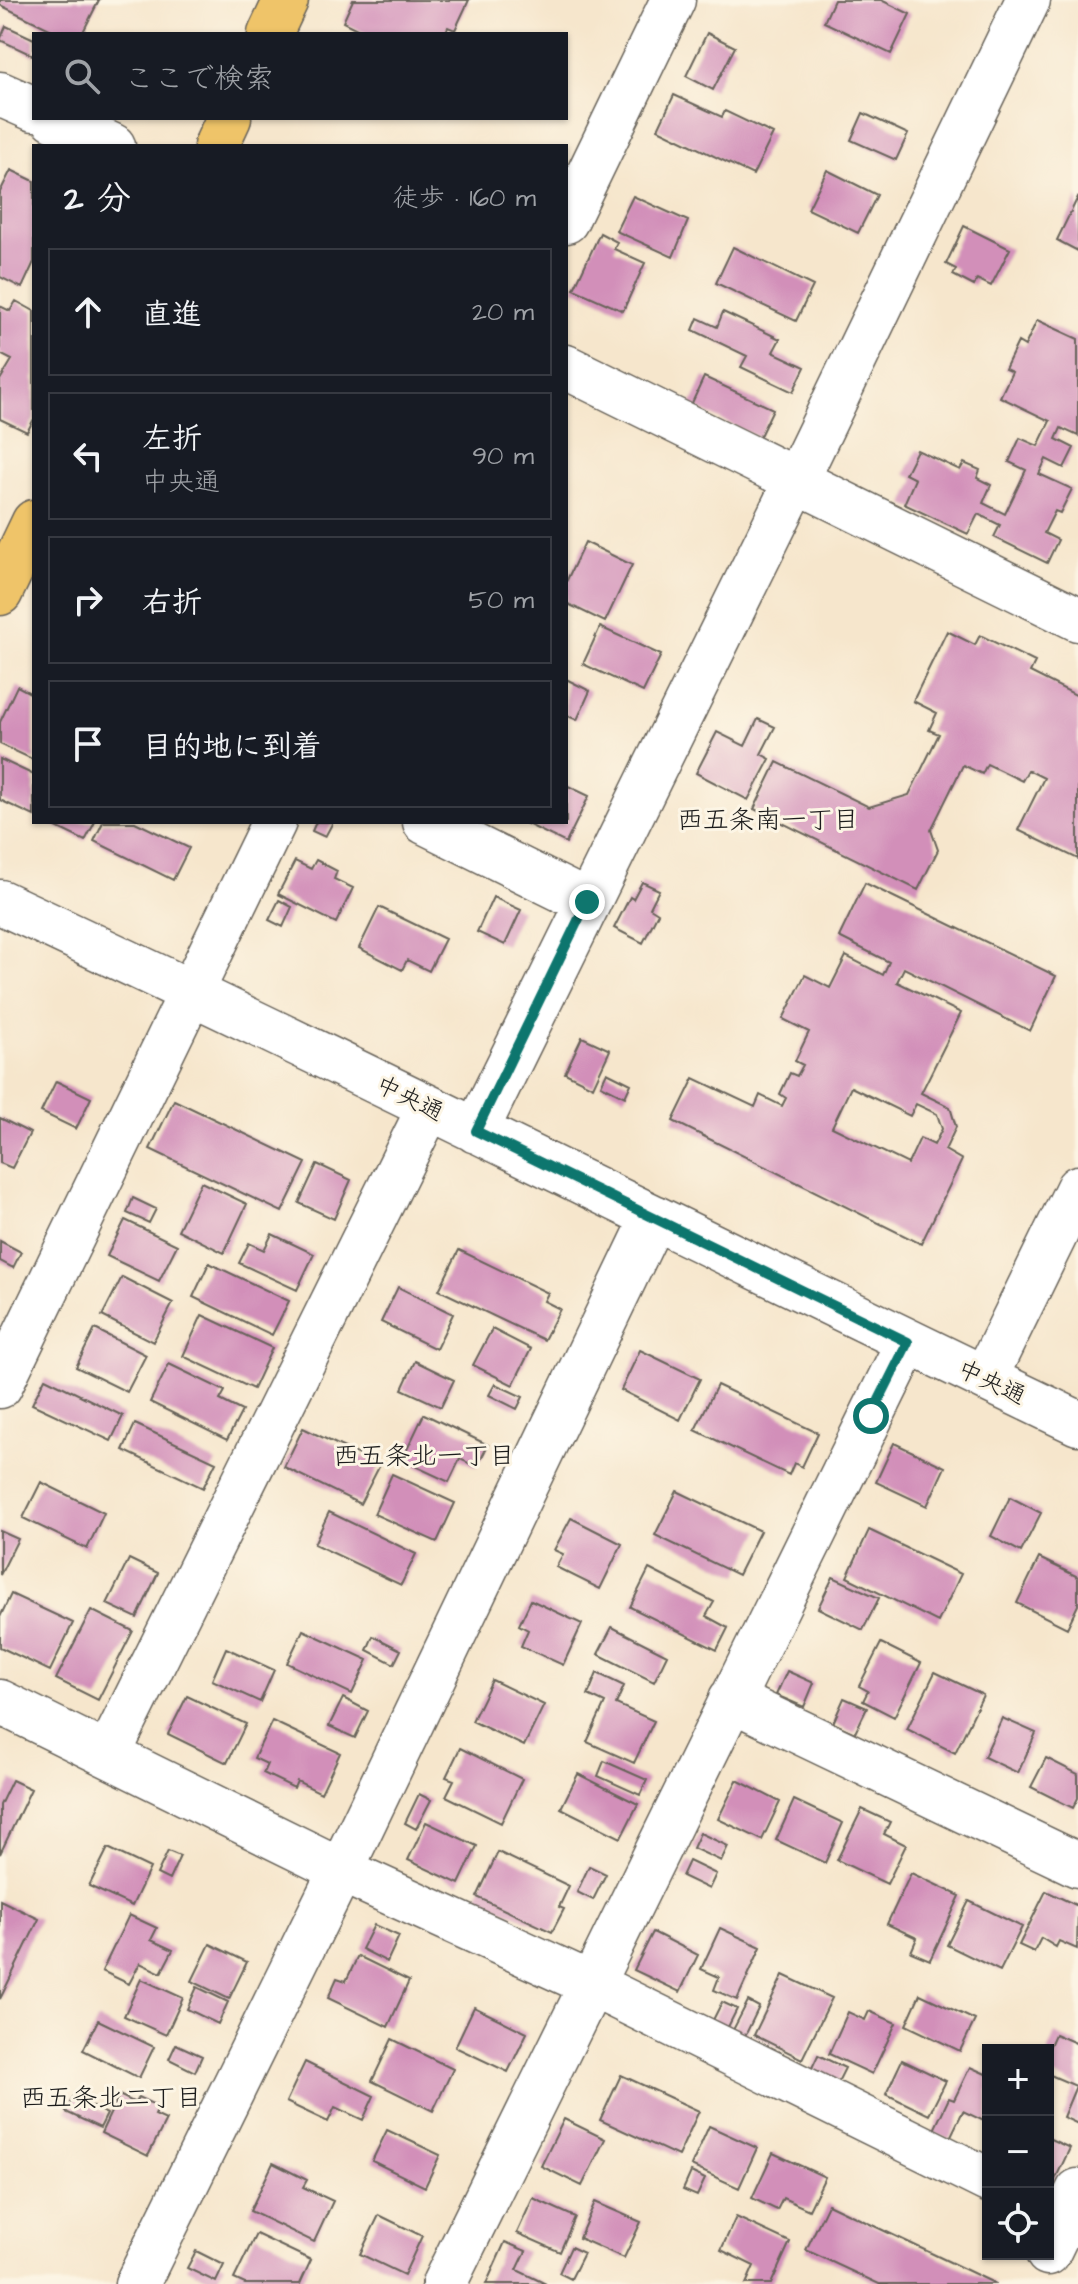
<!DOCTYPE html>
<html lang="ja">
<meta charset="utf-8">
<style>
body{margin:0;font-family:"Architects Daughter","Klee One",sans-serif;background:#20242c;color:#f1f3f6}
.controls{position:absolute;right:24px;bottom:24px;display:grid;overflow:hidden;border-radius:0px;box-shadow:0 2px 6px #0004}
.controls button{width:72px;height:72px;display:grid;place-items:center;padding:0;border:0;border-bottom:2px solid #363941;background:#171b24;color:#f1f3f6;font:40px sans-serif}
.stop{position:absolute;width:24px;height:24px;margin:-18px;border:6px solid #0f766e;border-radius:50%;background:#fff}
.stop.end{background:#0f766e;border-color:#fff;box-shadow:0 2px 8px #0008}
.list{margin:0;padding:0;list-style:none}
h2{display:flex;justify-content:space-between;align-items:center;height:104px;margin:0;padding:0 32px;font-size:34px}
h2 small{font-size:26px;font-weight:400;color:#9ea1a6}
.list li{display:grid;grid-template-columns:52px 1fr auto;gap:24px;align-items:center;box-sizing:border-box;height:128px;margin:0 16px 16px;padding:0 16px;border:2px solid #363941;border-radius:0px}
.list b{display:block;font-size:30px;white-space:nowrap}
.list p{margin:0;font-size:26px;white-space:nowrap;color:#9ea1a6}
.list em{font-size:26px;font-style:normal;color:#9ea1a6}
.icon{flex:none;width:44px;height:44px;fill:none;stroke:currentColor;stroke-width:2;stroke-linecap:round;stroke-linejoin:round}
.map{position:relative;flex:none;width:1078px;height:2284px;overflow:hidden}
.search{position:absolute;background:#171b24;box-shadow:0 2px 6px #0004;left:32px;top:32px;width:536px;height:88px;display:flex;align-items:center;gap:20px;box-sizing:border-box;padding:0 28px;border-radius:0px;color:#9ea1a6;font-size:30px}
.panel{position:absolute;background:#171b24;box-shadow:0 2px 6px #0004;left:32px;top:144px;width:536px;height:680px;border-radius:0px}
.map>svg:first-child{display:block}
.building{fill:#d28fb9;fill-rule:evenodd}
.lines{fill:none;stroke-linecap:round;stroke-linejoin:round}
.minor-casing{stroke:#68635a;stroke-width:47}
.highway-casing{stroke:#68635a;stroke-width:47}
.minor{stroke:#fff;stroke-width:44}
.highway{stroke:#efc469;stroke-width:44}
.route{stroke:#0f766e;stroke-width:10}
.labels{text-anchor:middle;stroke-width:6;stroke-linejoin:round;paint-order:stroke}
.street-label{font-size:24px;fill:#1c1c1c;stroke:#fcf5e5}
.neighbourhood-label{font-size:26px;fill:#1c1c1c;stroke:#fcf5e5}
</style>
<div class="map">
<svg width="1078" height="2284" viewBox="0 0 1078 2284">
<rect width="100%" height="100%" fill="#fcf5e5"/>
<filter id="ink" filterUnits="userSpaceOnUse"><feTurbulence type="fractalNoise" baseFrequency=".0125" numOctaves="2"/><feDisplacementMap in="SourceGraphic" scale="16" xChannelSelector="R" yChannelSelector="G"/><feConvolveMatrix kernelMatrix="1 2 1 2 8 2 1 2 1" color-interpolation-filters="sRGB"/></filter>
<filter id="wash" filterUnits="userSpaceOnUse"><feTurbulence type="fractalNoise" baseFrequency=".006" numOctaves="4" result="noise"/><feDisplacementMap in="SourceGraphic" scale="32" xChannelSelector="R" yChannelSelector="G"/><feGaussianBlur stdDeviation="1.8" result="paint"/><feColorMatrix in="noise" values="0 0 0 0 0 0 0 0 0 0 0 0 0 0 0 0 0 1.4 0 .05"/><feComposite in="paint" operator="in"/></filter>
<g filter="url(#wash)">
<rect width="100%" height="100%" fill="#f6e6cc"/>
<g id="blocks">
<path class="building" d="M0,0H99L82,34H60L0,5Z
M353,0H469L455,30L448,27L445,34H367L343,22Z
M834,0H881L910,14L891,54L824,22Z
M6,26L34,39V56L0,40Z
M707,33L735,47L713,90L686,76Z
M674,95L722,117L725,111L773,134L753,175L658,129Z
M863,113L908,134L896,160L851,140Z
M11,170L34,181V262L22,288L0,277V192Z
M827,170L877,195L858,233L808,209Z
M633,196L688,221L673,257L616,231Z
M1078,197V251L1057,240Z
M964,226L1010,249L991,286L977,279L974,286L953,275L956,269L946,264Z
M600,233L617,242L614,249L645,263L623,311L574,289Z
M733,247L813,286L796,321L716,283Z
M16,301L34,311V419L27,432L0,419V380L12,360L0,354V306L10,311Z
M723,312L780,339L773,352L805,367L793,392L741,367L747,356L693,330L698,318L717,327Z
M1037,320L1078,339V436L1061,428L1056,439L1074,448L1064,468L1046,459L1039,474L1072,489L1060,513L1055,511L1044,533L1058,540L1047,563L994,537L1000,525L978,514L968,534L904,504L915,479L905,474L917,450L960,470L964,463L980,470L977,478L991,485L983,503L1005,514L1026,470L1009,462L1020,438L1038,446L1050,421L1000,397L1012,372L1005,369L1018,342L1025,346Z
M704,377L773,409L759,438L691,405Z
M585,542L632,565L605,622L566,603V582Z
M600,627L661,655L643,692L583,664Z
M947,631L975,645L980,635L1035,662L1030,672L1078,696V859L1018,830L1044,778L1028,770L1022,781L987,764L982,774L963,765L931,830L938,850L918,890L754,809L777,762L869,807L909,795L939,734L929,730L937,713L913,701Z
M566,679L590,691L577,720L566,715Z
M17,686L34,695V760L0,744V722Z
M758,719L775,727L761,754L770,759L748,800L696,773L717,732L745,746Z
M0,759L34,775V816L0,800Z
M566,785L589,796L566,843L523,822H566Z
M46,822H95L85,841Z
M103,822H135L189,848L173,880L94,841Z
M316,822H333L325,837L312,831Z
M316,860L337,871L334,879L353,888L336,923L278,894L295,861L311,869Z
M642,882L659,890L650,908L658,913L643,943L614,928L630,897L633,899Z
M865,883L1056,976L1030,1031L904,968L897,982L961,1013L921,1093L950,1107L956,1127L945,1150L962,1160L921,1244L673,1121L694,1078L755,1107L760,1095L782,1106L786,1098L780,1094L790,1073L797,1076L803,1065L795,1061L809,1032L783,1019L805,975L830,988L846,956L883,975L889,962L839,937ZM851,1087L910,1116L916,1104L937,1114L942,1129L934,1145L920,1138L908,1164L832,1127Z
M493,897L521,910L505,945L477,932Z
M279,900L292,907L283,927L269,920Z
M379,907L445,939L429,971L407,960L402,970L359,948Z
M582,1037L610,1050L593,1087L565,1073Z
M607,1072L631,1084L625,1097L601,1085Z
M56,1081L91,1098L76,1129L41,1112Z
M174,1100L306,1163L282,1212L150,1149Z
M0,1118L30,1133L12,1168L0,1163Z
M317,1164L351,1180L334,1219L299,1203Z
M201,1182L247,1204L224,1253L178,1230Z
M133,1198L156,1209L149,1223L127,1213Z
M125,1220L177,1245L159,1281L107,1256Z
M272,1234L314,1254L297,1290L239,1263L249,1243L264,1250Z
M0,1241L21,1252L13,1268L0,1261Z
M459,1250L548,1293L544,1301L560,1309L544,1340L439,1290Z
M209,1263L289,1301L272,1335L193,1297Z
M122,1277L173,1303L153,1342L102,1316Z
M398,1287L453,1314L436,1349L381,1322Z
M202,1315L272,1348L253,1389L183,1356Z
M95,1329L146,1355L127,1392L76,1367Z
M492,1329L531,1349L513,1385L473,1365Z
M640,1350L700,1379L680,1420L621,1390Z
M415,1361L454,1380L441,1407L402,1389Z
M169,1364L225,1391L220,1400L242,1411L227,1440L150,1402Z
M45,1378L123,1416L111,1441L32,1404Z
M495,1384L523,1397L517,1409L489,1395Z
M717,1385L818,1433L802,1467L794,1463L789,1475L695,1430Z
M424,1414L488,1445L477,1467L460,1459L449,1482L402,1460Z
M135,1424L216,1462L203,1488L123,1450Z
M303,1428L380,1465L360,1504L284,1467Z
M894,1443L945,1467L927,1506L876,1482Z
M392,1474L455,1503L437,1542L374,1514Z
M41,1482L104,1513L87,1549L23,1518Z
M677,1491L760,1531L738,1575L655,1535Z
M1010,1497L1041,1513L1021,1552L991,1536Z
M329,1512L416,1554L401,1585L314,1544Z
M571,1518L622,1544L600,1589L556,1567L563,1554L554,1550Z
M869,1530L961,1574L938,1622L847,1577Z
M0,1531L18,1539L0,1575Z
M1039,1558L1078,1577V1605L1067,1628L1017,1603Z
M129,1559L158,1573L137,1618L107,1604Z
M649,1569L714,1602L706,1616L728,1628L717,1650L630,1607Z
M833,1577L879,1598L863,1630L818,1608Z
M11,1594L73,1623L50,1671L0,1647V1617Z
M531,1600L582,1624L563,1665L521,1646L528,1630L519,1625Z
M91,1610L133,1631L98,1700L56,1679Z
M612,1627L667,1655L654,1682L598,1654Z
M303,1630L368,1660L352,1694L287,1663Z
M373,1636L401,1650L394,1664L367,1650Z
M881,1643L921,1663L894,1717L863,1701L868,1691L859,1686Z
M226,1648L274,1670L260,1702L212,1680Z
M787,1671L814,1683L804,1707L776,1695Z
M935,1672L983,1695L955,1753L907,1729Z
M597,1673L624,1686L616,1704L654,1721L634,1763L587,1742L605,1703L588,1695Z
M492,1680L544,1705L524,1746L472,1721Z
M187,1696L246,1724L227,1763L168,1734Z
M343,1698L368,1711L355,1738L329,1726Z
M844,1698L867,1708L855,1733L833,1723Z
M1002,1718L1036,1733L1018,1773L984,1757Z
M272,1721L340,1753L321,1793L297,1781L294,1788L263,1773L267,1764L254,1758Z
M460,1748L522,1779L501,1823L446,1796L454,1780L446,1777Z
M1046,1758L1078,1774V1798L1073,1808L1031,1787Z
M604,1761L647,1780L640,1795L598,1776Z
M578,1774L638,1804L621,1838L561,1808Z
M12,1780L31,1789L0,1854V1805Z
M737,1780L780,1802L762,1840L718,1819Z
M419,1794L431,1800L416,1829L405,1823Z
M794,1800L843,1823L825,1863L776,1840Z
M862,1809L890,1822L884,1834L906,1845L887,1884L837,1860Z
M426,1822L477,1846L459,1884L408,1860Z
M700,1833L728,1846L721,1861L693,1848Z
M108,1848L150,1868L132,1906L89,1886Z
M168,1851L180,1856L169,1880L157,1874Z
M498,1852L569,1886L559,1907L564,1909L552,1932L477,1897Z
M689,1861L716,1874L709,1889L682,1876Z
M589,1866L606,1874L593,1900L577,1892Z
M911,1873L960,1896L930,1960L911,1952L917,1938L887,1924Z
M1046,1891L1078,1906L1077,1949L1059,1941L1056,1947L1041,1938L1034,1952L1019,1945Z
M0,1900L39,1919L0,1999Z
M969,1901L1022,1927L1000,1971L947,1945Z
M129,1915L157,1928L151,1940L173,1950L161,1973L140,1963L129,1984L102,1971Z
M374,1925L399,1936L387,1962L362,1949Z
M720,1928L761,1947L737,2000L714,1990L719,1977L701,1969Z
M653,1932L698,1955L680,1992L634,1970Z
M210,1944L247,1962L229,1999L192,1981Z
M358,1956L409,1981L388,2027L328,1998L337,1978L346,1981Z
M783,1975L832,1998L802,2059L754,2035Z
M141,1979L183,1998L166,2035L124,2016Z
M197,1987L228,2002L218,2024L187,2009Z
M920,1994L975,2020L960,2051L906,2025Z
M748,2001L759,2007L745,2036L733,2030Z
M722,2002L737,2009L726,2031L711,2024Z
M474,2007L527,2033L508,2072L455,2047Z
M869,2011L896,2023L872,2074L829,2054L848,2012L865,2020Z
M98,2020L154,2047L139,2078L83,2050Z
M1055,2034L1078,2044V2124L1063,2117L1076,2086L1048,2074V2050Z
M392,2039L453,2069L433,2111L372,2081Z
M176,2044L202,2056L195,2072L169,2059Z
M818,2055L845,2068L838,2082L811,2070Z
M902,2060L946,2081L929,2115L886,2094Z
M305,2062L374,2096L363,2120L335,2107L328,2122L286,2102Z
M970,2067L988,2075V2123L963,2111L949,2140L933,2132L949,2098L954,2100Z
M621,2075L699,2111L678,2156L600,2120Z
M119,2095L135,2103L138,2097L159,2107L155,2115L166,2120L148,2156L101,2133Z
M73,2097L107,2114L100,2128L66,2112Z
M564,2119L605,2139L582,2186L541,2166Z
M709,2126L757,2148L739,2188L691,2166Z
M387,2130L440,2155L425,2187L372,2161Z
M1048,2138L1070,2148L1053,2184L1048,2182Z
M773,2153L825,2177L809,2210L783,2198L777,2210L752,2198Z
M273,2163L307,2180L303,2187L333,2201L314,2242L250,2211Z
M691,2172L705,2179L697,2196L683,2190Z
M533,2198L575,2217L560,2252L517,2233Z
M595,2202L641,2222L624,2258L579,2238Z
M828,2204L996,2284H879L806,2250Z
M379,2215L422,2236L404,2275L360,2254Z
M736,2217L790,2242L771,2284H746L754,2266L721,2250Z
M256,2234L311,2260L300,2284H245L234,2279Z
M505,2242L526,2251L517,2270L546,2284H486Z
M571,2247L584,2253L571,2279L559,2273Z
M196,2251L224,2265L216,2282L187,2268Z"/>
</g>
</g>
<g filter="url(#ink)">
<use href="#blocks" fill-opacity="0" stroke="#68635a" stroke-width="2"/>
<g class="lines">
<g class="minor-casing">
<path id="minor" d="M0,94L34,109
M53,118L113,146
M566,221L673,0
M566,367L1078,619
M425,822L587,902
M0,902C362,1071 718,1251 1078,1423
M476,1131L796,481L1028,0
M985,1378L1078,1188
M0,1386L274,822
M731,1699L1078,1865
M0,1702L341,1870L591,1984L988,2180
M108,1755L429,1108
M1048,2253L1078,2191
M137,2284L341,1870L654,1217
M444,2284L908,1342"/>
</g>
<g class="highway-casing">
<path id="highway" d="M270,34L286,0
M216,146L229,118
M0,593L34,522"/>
</g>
<use href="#minor" class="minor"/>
<use href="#highway" class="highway"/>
</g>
</g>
<g class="lines" filter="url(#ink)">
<path class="route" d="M587,902L476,1131L908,1342L871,1416"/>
</g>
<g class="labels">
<g class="street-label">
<text transform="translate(410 1098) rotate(26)" y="8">中央通</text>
<text transform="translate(992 1382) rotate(25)" y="8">中央通</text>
</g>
<g class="neighbourhood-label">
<text x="768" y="828">西五条南一丁目</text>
<text x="424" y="1464">西五条北一丁目</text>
<text x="111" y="2106">西五条北二丁目</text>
</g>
</g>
</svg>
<div class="controls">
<button>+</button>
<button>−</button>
<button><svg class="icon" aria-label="locate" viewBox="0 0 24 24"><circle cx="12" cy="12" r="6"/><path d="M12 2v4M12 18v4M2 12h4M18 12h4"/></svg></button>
</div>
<div class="stop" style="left:871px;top:1416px"></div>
<div class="stop end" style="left:587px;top:902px"></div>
<div class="search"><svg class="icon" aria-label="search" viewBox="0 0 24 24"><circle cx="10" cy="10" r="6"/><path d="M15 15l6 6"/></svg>ここで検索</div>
<section class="panel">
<h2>2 分<small>徒歩 · 160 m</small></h2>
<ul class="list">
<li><svg class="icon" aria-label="ahead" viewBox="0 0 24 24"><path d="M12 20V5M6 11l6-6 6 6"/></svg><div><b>直進</b></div><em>20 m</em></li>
<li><svg class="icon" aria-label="left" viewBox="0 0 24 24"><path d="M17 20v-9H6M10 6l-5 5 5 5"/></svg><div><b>左折</b><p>中央通</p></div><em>90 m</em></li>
<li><svg class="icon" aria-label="right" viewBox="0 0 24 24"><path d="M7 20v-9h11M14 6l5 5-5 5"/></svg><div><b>右折</b></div><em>50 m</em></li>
<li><svg class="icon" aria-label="arrive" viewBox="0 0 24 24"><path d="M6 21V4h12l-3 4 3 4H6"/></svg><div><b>目的地に到着</b></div></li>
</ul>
</section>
</div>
